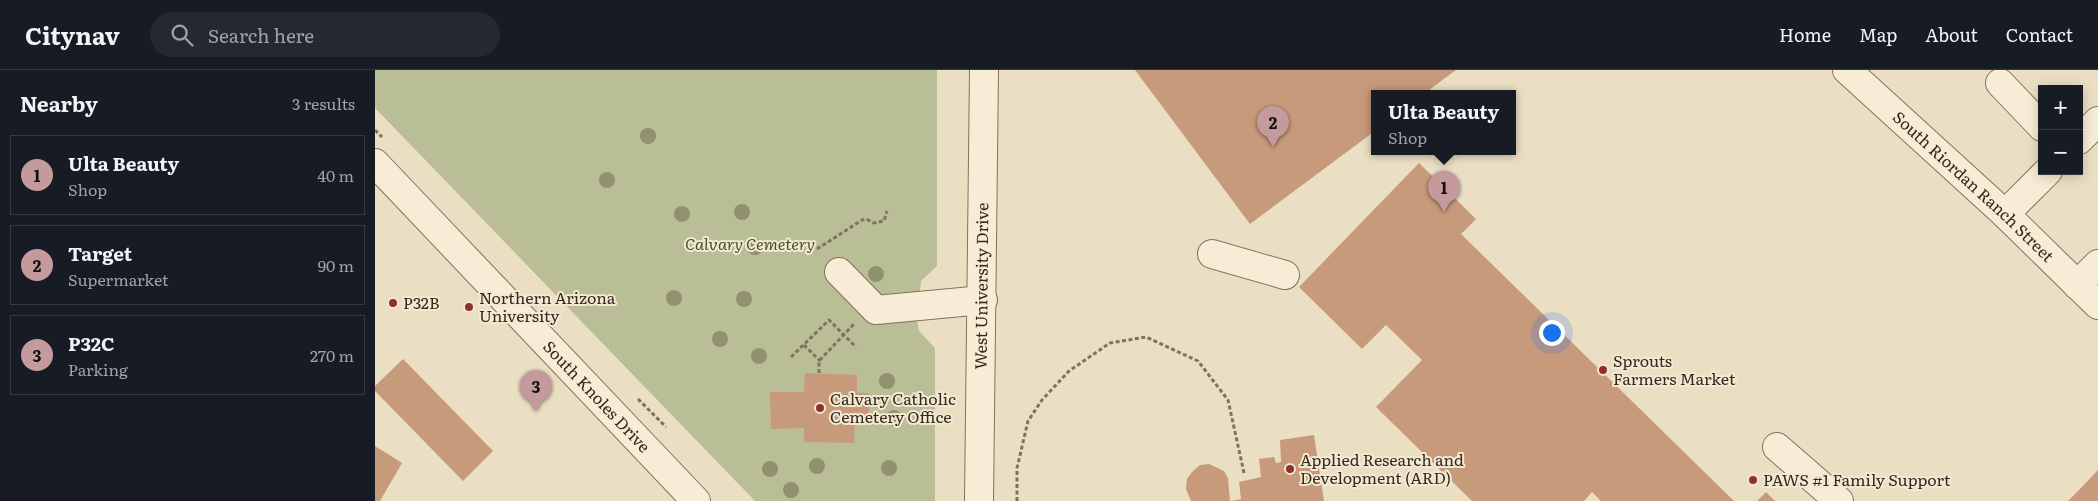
<!DOCTYPE html>
<meta charset="utf-8">
<style>
body{margin:0;font-family:Literata,serif;background:#242831;color:#f1f3f6}
.controls{position:absolute;right:15px;top:15px;display:grid;overflow:hidden;border-radius:0px;box-shadow:0 2px 12px #0003}
.controls button{width:45px;height:45px;display:grid;place-items:center;padding:0;border:0;border-bottom:1px solid #363941;background:#171b24;color:#f1f3f6;font:25px sans-serif}
.you{position:absolute;left:1176px;top:262px;width:18px;height:18px;margin:-12px;border:4px solid #fff;border-radius:50%;background:#1a73e8;box-shadow:0 0 0 8px #1a73e833}
.badge{display:grid;place-items:center;width:32px;height:32px;border-radius:50%;background:#c59a9d;color:#111;font-size:16px;font-weight:700}
.pin{position:absolute;translate:-50% -41px;filter:drop-shadow(0 1px 2px #0008)}
.pin::after{content:'';position:absolute;top:26px;width:18px;height:15px;background:inherit;clip-path:polygon(0 0,100% 0,50% 100%)}
.popup{position:absolute;left:996px;top:20px;width:145px;height:65px;box-sizing:border-box;display:grid;place-content:center;border-radius:0px;background:#171b24;filter:drop-shadow(0 1px 4px #0005);font-size:16px;white-space:nowrap;color:#9ea1a6}
.popup b{font-size:19px;color:#f1f3f6}
.popup::after{content:'';position:absolute;left:50%;top:100%;margin-left:-10px;border:10px solid transparent;border-top-color:#171b24}
.list{margin:0;padding:0;list-style:none}
h2{display:flex;justify-content:space-between;align-items:center;height:65px;margin:0;padding:0 20px;font-size:21px}
h2 small{font-size:16px;font-weight:400;color:#9ea1a6}
.list li{display:grid;grid-template-columns:32px 1fr auto;gap:15px;align-items:center;box-sizing:border-box;height:80px;margin:0 10px 10px;padding:0 10px;border:1px solid #363941;border-radius:0px}
.list b{display:block;font-size:19px;white-space:nowrap}
.list p{margin:0;font-size:16px;white-space:nowrap;color:#9ea1a6}
.list em{font-size:16px;font-style:normal;color:#9ea1a6}
.icon{flex:none;width:28px;height:28px;fill:none;stroke:currentColor;stroke-width:2;stroke-linecap:round;stroke-linejoin:round}
.map{position:relative;flex:none;width:1723px;height:431px;overflow:hidden}
header{display:flex;align-items:center;gap:30px;box-sizing:border-box;height:70px;padding:0 25px;background:#171b24;border-bottom:1px solid #363941}
header strong{font-size:24px}
nav{display:flex;gap:28px;margin-inline-start:auto;font-size:18px}
.search{width:350px;height:45px;background:#242831;display:flex;align-items:center;gap:12px;box-sizing:border-box;padding:0 18px;border-radius:28px;color:#9ea1a6;font-size:19px}
main{display:flex}
aside{flex:1;background:#171b24}
.map>svg:first-child{display:block}
.cemetery{fill:#b9be97}
.building{fill:#c79a7b}
.lines{fill:none;stroke-linecap:round;stroke-linejoin:round}
.minor-casing{stroke:#85715b;stroke-width:30}
.path{stroke:#85715b;stroke-width:3;stroke-dasharray:4 2.5;stroke-linecap:butt}
.minor{stroke:#f7edd6;stroke-width:28}
.tree{fill:#90916d}
.poi-dot{fill:#902e30;stroke:#f3e9d2;stroke-width:2}
.labels{text-anchor:middle;stroke-width:4;stroke-linejoin:round;paint-order:stroke}
.street-label{font-size:16px;fill:#35291e;stroke:#f3e9d2}
.park-label{font-size:16px;font-style:italic;fill:#465126;stroke:#f3e9d2}
.poi-label{font-size:16px;fill:#35291e;stroke:#f3e9d2;text-anchor:start}
</style>
<header>
<strong>Citynav</strong>
<div class="search"><svg class="icon" aria-label="search" viewBox="0 0 24 24"><circle cx="10" cy="10" r="6"/><path d="M15 15l6 6"/></svg>Search here</div>
<nav><a>Home</a><a>Map</a><a>About</a><a>Contact</a></nav>
</header>
<main>
<aside>
<h2>Nearby<small>3 results</small></h2>
<ul class="list">
<li><span class="badge">1</span><div><b>Ulta Beauty</b><p>Shop</p></div><em>40 m</em></li>
<li><span class="badge">2</span><div><b>Target</b><p>Supermarket</p></div><em>90 m</em></li>
<li><span class="badge">3</span><div><b>P32C</b><p>Parking</p></div><em>270 m</em></li>
</ul>
</aside>
<div class="map">
<svg width="1723" height="431" viewBox="0 0 1723 431">
<rect width="100%" height="100%" fill="#ebdfc3"/>
<path class="cemetery" d="M0,0H562V196L546,211L542,251L544,261L560,278V431H380L0,38Z"/>
<path class="building" d="M760,0H1081L1050,23H1000V61L875,154Z
M1044,93L1101,149L1086,164L1359,431H1226L1217,422L1209,431H1097L1001,337L1047,290L1011,255L987,279L924,217Z
M28,289L118,381L88,411L0,321V316Z
M430,303L482,305V323H494V354L480,353L479,373L429,372V358L396,359L395,322H429Z
M939,365L949,431H856L866,429L864,412L886,407L884,389L899,387L901,393L906,392L905,370Z
M0,376L27,393L5,431H0Z
M834,394L849,401L853,408L855,431H816L811,419L812,409L817,402L825,395Z
M1723,400V431H1693L1705,419Z
M1391,422L1400,431H1382Z"/>
<g class="lines">
<g class="minor-casing">
<g id="minor">
<path id="s1" d="M1472,0L1630,144L1723,235"/>
<path d="M1625,13L1667,57"/>
<path d="M1704,70L1723,51"/>
<path id="s2" d="M0,93L321,431"/>
<path d="M1630,144L1673,101"/>
<path d="M837,184L910,205"/>
<path d="M464,202L501,240L608,230"/>
<path d="M1702,215L1723,194"/>
<path d="M1402,377L1464,431"/>
<path id="s3" d="M604,431L609,0"/>
</g>
</g>
<path class="path" d="M0,60L7,67
M442,179L487,150L491,149L499,153L509,151L512,141
M429,275L445,291
M416,287L454,250L481,277
M444,303V291L479,254
M263,329L291,357
M642,431V398L653,351L667,330L694,301L735,273L771,267L823,291L853,330L869,403"/>
<use href="#minor" class="minor"/>
</g>
<g class="tree">
<circle cx="273" cy="66" r="8"/>
<circle cx="232" cy="110" r="8"/>
<circle cx="367" cy="142" r="8"/>
<circle cx="307" cy="144" r="8"/>
<circle cx="380" cy="177" r="8"/>
<circle cx="501" cy="204" r="8"/>
<circle cx="299" cy="228" r="8"/>
<circle cx="369" cy="229" r="8"/>
<circle cx="345" cy="269" r="8"/>
<circle cx="384" cy="286" r="8"/>
<circle cx="512" cy="311" r="8"/>
<circle cx="519" cy="348" r="8"/>
<circle cx="442" cy="396" r="8"/>
<circle cx="514" cy="398" r="8"/>
<circle cx="395" cy="399" r="8"/>
<circle cx="416" cy="420" r="8"/>
</g>
<g class="poi-dot">
<circle cx="18" cy="233" r="5"/>
<circle cx="94" cy="237" r="5"/>
<circle cx="1228" cy="300" r="5"/>
<circle cx="445" cy="338" r="5"/>
<circle cx="915" cy="399" r="5"/>
<circle cx="1378" cy="410" r="5"/>
</g>
<g class="labels">
<g class="street-label">
<text dy="6" stroke="none"><textPath href="#s1" startOffset="172">South Riordan Ranch Street</textPath></text>
<text dy="6" stroke="none"><textPath href="#s3" startOffset="215">West University Drive</textPath></text>
<text dy="6" stroke="none"><textPath href="#s2" startOffset="322">South Knoles Drive</textPath></text>
</g>
<g class="park-label">
<text x="375" y="180">Calvary Cemetery</text>
</g>
<g class="poi-label">
<text x="104" y="234">Northern Arizona<tspan x="104" dy="18">University</tspan></text>
<text x="28" y="239">P32B</text>
<text x="1238" y="297">Sprouts<tspan x="1238" dy="18">Farmers Market</tspan></text>
<text x="455" y="335">Calvary Catholic<tspan x="455" dy="18">Cemetery Office</tspan></text>
<text x="925" y="396">Applied Research and<tspan x="925" dy="18">Development (ARD)</tspan></text>
<text x="1388" y="416">PAWS #1 Family Support</text>
</g>
</g>
</svg>
<div class="controls">
<button>+</button>
<button>−</button>
</div>
<div class="you"></div>
<div class="pin badge" style="left:1069px;top:142px">1</div>
<div class="popup"><b>Ulta Beauty</b>Shop</div>
<div class="pin badge" style="left:898px;top:77px">2</div>
<div class="pin badge" style="left:161px;top:341px">3</div>
</div>
</main>
